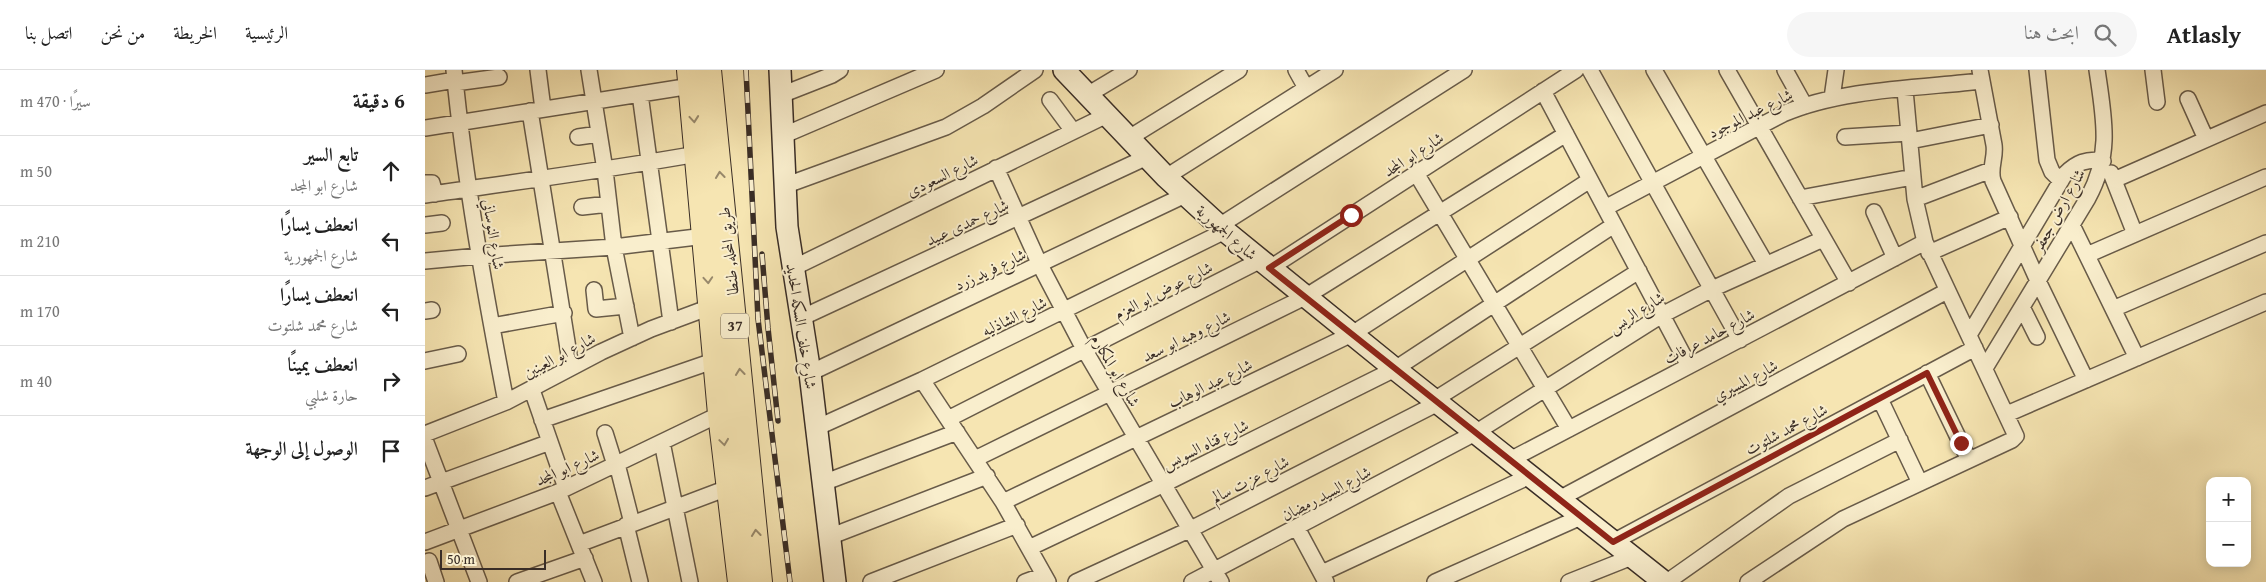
<!DOCTYPE html>
<html lang="ar">
<meta charset="utf-8">
<style>
body{margin:0;font-family:"Gentium Book Plus",Amiri,serif;background:#f6f6f6;color:#222;direction:rtl}
.controls{position:absolute;right:15px;bottom:15px;display:grid;overflow:hidden;border-radius:10px;box-shadow:0 2px 12px #0003}
.controls button{width:45px;height:45px;display:grid;place-items:center;padding:0;border:0;border-bottom:1px solid #e0e0e0;background:#fff;color:#222;font:25px sans-serif}
.scale{position:absolute;left:15px;bottom:12px;width:106px;box-sizing:border-box;padding-left:5px;border:2px solid #392d26;border-top:0;font-size:14px;line-height:18px;white-space:nowrap;color:#392d26;-webkit-text-stroke:4px #f9eecd;paint-order:stroke}
.stop{position:absolute;width:15px;height:15px;margin:-11px;border:4px solid #8f2418;border-radius:50%;background:#fff}
.stop.end{background:#8f2418;border-color:#fff;box-shadow:0 1px 5px #0008}
.list{margin:0;padding:0;list-style:none}
h2{display:flex;justify-content:space-between;align-items:center;height:65px;margin:0;padding:0 20px;font-size:21px}
h2 small{font-size:16px;font-weight:400;color:#767676}
.list li{display:grid;grid-template-columns:32px 1fr auto;gap:15px;align-items:center;box-sizing:border-box;height:70px;padding:0 20px;border-top:1px solid #e0e0e0}
.list b{display:block;font-size:19px;white-space:nowrap}
.list p{margin:0;font-size:16px;white-space:nowrap;color:#767676}
.list em{font-size:16px;font-style:normal;color:#767676}
.icon{flex:none;width:28px;height:28px;fill:none;stroke:currentColor;stroke-width:2;stroke-linecap:round;stroke-linejoin:round}
.map{position:relative;flex:none;width:1841px;height:512px;overflow:hidden;direction:ltr}
header{display:flex;align-items:center;gap:30px;box-sizing:border-box;height:70px;padding:0 25px;background:#fff;border-bottom:1px solid #e0e0e0}
header strong{font-size:24px}
nav{display:flex;gap:28px;margin-inline-start:auto;font-size:18px}
.search{width:350px;height:45px;background:#f6f6f6;display:flex;align-items:center;gap:12px;box-sizing:border-box;padding:0 18px;border-radius:28px;color:#767676;font-size:19px}
main{display:flex}
aside{flex:1;background:#fff}
.map>svg:first-child{display:block}
.lines{fill:none;stroke-linecap:round;stroke-linejoin:round}
.street-casing{stroke:#685b49;stroke-width:18}
.secondary-casing{stroke:#392d26;stroke-width:24}
.primary-casing{stroke:#392d26;stroke-width:26}
.street{stroke:#f9eecd;stroke-width:15}
.secondary{stroke:#f9eecd;stroke-width:21}
.primary{stroke:#f6e5b2;stroke-width:24}
.rail-casing{stroke:#392d26;stroke-width:5.5}
.rail{stroke:#f9eecd;stroke-width:4;stroke-dasharray:11;stroke-linecap:butt}
.oneway{stroke:#98896c}
.route{stroke:#8f2418;stroke-width:6}
.labels{text-anchor:middle;stroke-width:4;stroke-linejoin:round;paint-order:stroke}
.shield{fill:#f9eecd;stroke:#736758;stroke-width:1}
.shield-label{font-size:15px;font-weight:bold;fill:#392d26}
.street-label{font-size:16px;fill:#392d26;stroke:#f9eecd}
</style>
<header>
<strong>Atlasly</strong>
<div class="search"><svg class="icon" aria-label="search" viewBox="0 0 24 24"><circle cx="10" cy="10" r="6"/><path d="M15 15l6 6"/></svg>ابحث هنا</div>
<nav><a>الرئيسية</a><a>الخريطة</a><a>من نحن</a><a>اتصل بنا</a></nav>
</header>
<main>
<div class="map">
<svg width="1841" height="512" viewBox="0 0 1841 512">
<rect width="100%" height="100%" fill="#f6e5b2"/>
<filter id="stains"><feTurbulence type="fractalNoise" baseFrequency=".004" numOctaves="4"/><feColorMatrix values="0 0 0 0 .2 0 0 0 0 .09 0 0 0 0 .02 0 0 0 .5 -.17"/></filter>
<radialGradient id="worn" r=".72"><stop offset=".6" stop-color="#630" stop-opacity="0"/><stop offset="1" stop-color="#630" stop-opacity=".3"/></radialGradient>
<g class="lines">
<g class="street-casing">
<path id="street" d="M29,0C40,112 60,222 81,332
M113,0L118,39
M164,0L180,100L189,177L207,268
M871,0L881,18
M1165,0L1315,270
M1229,0L1341,194
M1302,0L1424,213
M1360,0L1380,36
M1555,0L1569,75C1571,88 1564,98 1568,111L1613,211L1661,310
M1612,0L1622,90L1627,102L1636,111
M1728,0L1732,32
M30,13L74,7
M0,15L30,10
M1118,21L1264,296
M215,24L246,252
M664,24L704,0
M356,25L407,5L415,0
M1407,28L1411,0
M1763,29L1781,69
M625,30L648,61
M105,41L146,297
M0,58L266,16
M357,66L511,0
M153,67L174,64
M1420,67L1484,63
M704,68L814,0
M1485,71L1566,55
M571,98L615,195L659,279L796,512
M991,103L1144,359
M1686,103L1710,164
M741,107L910,0
M1689,110L1841,43
M0,113H7L10,124
M359,116L521,57L558,36L610,0
M0,125C91,112 182,100 272,84
M1375,128L1488,107
M1490,129L1566,100
M157,137L184,134
M1180,138L1358,44C1415,19 1495,18 1557,11
M1449,142L1470,188
M0,155L17,153
M1647,155L1712,288
M794,156L1039,0
M1504,183L1585,147
M1662,185L1841,107
M0,191L54,186L189,177L280,166
M368,198L682,45
M845,198L1151,0
M169,220L171,239L201,236
M1597,237L1612,267
M1688,239L1841,173
M0,241L7,240
M376,248L722,87
M67,256L139,243
M1544,265L1640,104C1651,93 1662,88 1678,91
M0,291L33,284
M1560,298L1663,128C1687,84 1679,48 1672,0
M385,303L760,125
M1502,303L1544,390
M497,310L578,432L623,512
M107,320L141,418
M1455,329L1495,413
M1009,330L1214,201
M1582,344L1841,232
M523,349L836,190
M117,350L291,290
M391,358L497,310L800,161
M180,363L190,395
M0,364L81,332L176,282L226,259L285,237
M0,370L54,512
M237,372L265,512
M550,389L880,227L1141,64
M1085,390L1500,172
M192,394L207,453
M398,413L532,362
M0,418L125,372
M133,422L169,512
M1134,429L1522,221
M578,432L927,264L1165,110
M201,455L215,512
M872,458L901,512
M404,467L562,406
M0,472L133,422L295,344
M1188,472L1550,278
M154,474L305,417
M604,478L739,414L970,299L1189,155
M4,491L11,512
M897,503L1105,406
M92,512L160,488
M446,512L592,455
M600,512L619,505
M651,512L766,459L1013,333
M767,512L1050,363L1237,245L1287,219L1398,169
M1010,512L1156,447
M1144,512L1207,487
M1242,512L1364,426L1475,370
M1323,512L1418,449L1587,370L1591,366L1500,172L1490,129L1480,20"/>
</g>
<g class="secondary-casing">
<path id="secondary" d="M355,0L362,157L385,303L410,512
M639,0L741,107L800,161L970,299L1239,512"/>
</g>
<g class="primary-casing">
<path id="primary" d="M264,0L295,344L315,512
M284,0L335,512"/>
</g>
<use href="#street" class="street"/>
<use href="#secondary" class="secondary"/>
<use href="#primary" class="primary"/>
<g class="rail-casing">
<path id="rail" d="M321,0L333,249L365,512
M337,184L343,258L353,351"/>
</g>
<use href="#rail" class="rail"/>
</g>
<defs><path id="oneway-chevron" d="M-2-3.5L2.5 0L-2 3.5" fill="none" stroke-width="1.6" stroke-linecap="round" stroke-linejoin="round" transform="scale(1.25)"/></defs>
<g class="oneway">
<use href="#oneway-chevron" transform="translate(269 49) rotate(85)"/>
<use href="#oneway-chevron" transform="translate(295 105) rotate(-96)"/>
<use href="#oneway-chevron" transform="translate(283 210) rotate(86)"/>
<use href="#oneway-chevron" transform="translate(315 302) rotate(-96)"/>
<use href="#oneway-chevron" transform="translate(299 372) rotate(82)"/>
<use href="#oneway-chevron" transform="translate(331 463) rotate(-96)"/>
</g>
<g class="lines">
<path class="route" d="M926,145L844,198L1188,472L1502,303L1536,373"/>
</g>
<g class="labels">
<rect class="shield" x="296" y="243.5" width="28" height="25" rx="4"/>
<g class="shield-label">
<text x="310" y="261">37</text>
</g>
<g class="street-label">
<text transform="translate(1325 43) rotate(-26)" y="6">شارع عبد الموجود</text>
<text transform="translate(988 84) rotate(-33)" y="6">شارع ابو المجد</text>
<text transform="translate(517 105) rotate(-26)" y="6">شارع السعودى</text>
<text transform="translate(1633 140) rotate(-61)" y="6">شارع ارض جعفر</text>
<text transform="translate(542 152) rotate(-25)" y="6">شارع حمدى عبيد</text>
<text transform="translate(802 162) rotate(41)" y="6">شارع الجمهورية</text>
<text transform="translate(69 164) rotate(81)" y="6">شارع النوساني</text>
<text transform="translate(303 181) rotate(-96)" y="6">طريق المحله, طنطا</text>
<text transform="translate(565 199) rotate(-25)" y="6">شارع فريد زرد</text>
<text transform="translate(738 220) rotate(-27)" y="6">شارع عوض ابو العزم</text>
<text transform="translate(1211 242) rotate(-32)" y="6">شارع الريس</text>
<text transform="translate(589 246) rotate(-26)" y="6">شارع الشاذليه</text>
<text transform="translate(377 256) rotate(81)" y="6">شارع خلف السكه الحديد</text>
<text transform="translate(761 266) rotate(-26)" y="6">شارع وهبه ابو سعد</text>
<text transform="translate(1284 266) rotate(-28)" y="6">شارع حامد عرفات</text>
<text transform="translate(134 285) rotate(-28)" y="6">شارع ابو العينين</text>
<text transform="translate(691 300) rotate(60)" y="6">شارع ابو المكارم</text>
<text transform="translate(1320 310) rotate(-28)" y="6">شارع المسيري</text>
<text transform="translate(785 313) rotate(-26)" y="6">شارع عبد الوهاب</text>
<text transform="translate(1361 359) rotate(-28)" y="6">شارع محمد شلتوت</text>
<text transform="translate(780 374) rotate(-26)" y="6">شارع قناه السويس</text>
<text transform="translate(142 397) rotate(-24)" y="6">شارع ابو المجد</text>
<text transform="translate(825 409) rotate(-27)" y="6">شارع عزت سالم</text>
<text transform="translate(901 423) rotate(-28)" y="6">شارع السيد رمضان</text>
</g>
</g>
<rect width="100%" height="100%" filter="url(#stains)"/>
<rect width="100%" height="100%" fill="url(#worn)"/>
</svg>
<div class="controls">
<button>+</button>
<button>−</button>
</div>
<div class="scale">50 m</div>
<div class="stop" style="left:926px;top:145px"></div>
<div class="stop end" style="left:1536px;top:373px"></div>
</div>
<aside>
<h2>6 دقيقة<small>سيرًا · 470 m</small></h2>
<ul class="list">
<li><svg class="icon" aria-label="ahead" viewBox="0 0 24 24"><path d="M12 20V5M6 11l6-6 6 6"/></svg><div><b>تابع السير</b><p>شارع ابو المجد</p></div><em>50 m</em></li>
<li><svg class="icon" aria-label="left" viewBox="0 0 24 24"><path d="M17 20v-9H6M10 6l-5 5 5 5"/></svg><div><b>انعطف يسارًا</b><p>شارع الجمهورية</p></div><em>210 m</em></li>
<li><svg class="icon" aria-label="left" viewBox="0 0 24 24"><path d="M17 20v-9H6M10 6l-5 5 5 5"/></svg><div><b>انعطف يسارًا</b><p>شارع محمد شلتوت</p></div><em>170 m</em></li>
<li><svg class="icon" aria-label="right" viewBox="0 0 24 24"><path d="M7 20v-9h11M14 6l5 5-5 5"/></svg><div><b>انعطف يمينًا</b><p>حارة شلبي</p></div><em>40 m</em></li>
<li><svg class="icon" aria-label="arrive" viewBox="0 0 24 24"><path d="M6 21V4h12l-3 4 3 4H6"/></svg><div><b>الوصول إلى الوجهة</b></div></li>
</ul>
</aside>
</main>
